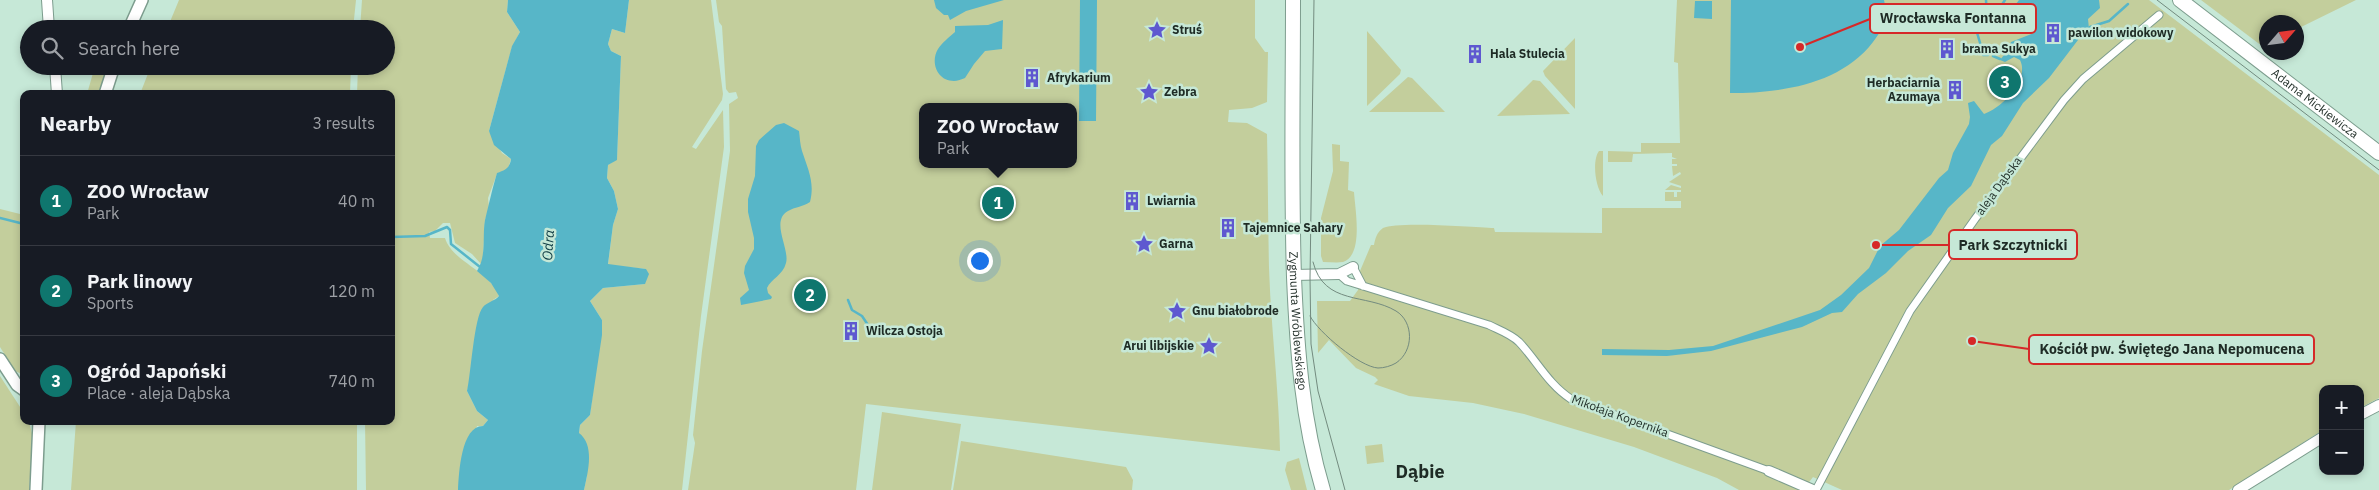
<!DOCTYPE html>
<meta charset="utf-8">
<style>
body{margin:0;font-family:"IBM Plex Sans",sans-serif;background:#20242c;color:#f1f3f6}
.controls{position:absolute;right:15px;bottom:15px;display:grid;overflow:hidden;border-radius:10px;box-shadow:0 2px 8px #0003}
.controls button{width:45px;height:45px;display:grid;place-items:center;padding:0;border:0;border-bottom:1px solid #363941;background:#171b24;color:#f1f3f6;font:25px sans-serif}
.compass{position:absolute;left:2259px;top:15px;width:45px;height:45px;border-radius:50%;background:#171b24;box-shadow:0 2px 8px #0003;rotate:62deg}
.you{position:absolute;left:979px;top:260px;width:18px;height:18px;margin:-12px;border:4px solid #fff;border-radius:50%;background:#1a73e8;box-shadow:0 0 0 8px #1a73e833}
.badge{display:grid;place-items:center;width:32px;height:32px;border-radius:50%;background:#0f766e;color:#fff;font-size:16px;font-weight:700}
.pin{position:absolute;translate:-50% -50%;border:2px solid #fff;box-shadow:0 1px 5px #0006}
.popup{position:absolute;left:919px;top:103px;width:158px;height:65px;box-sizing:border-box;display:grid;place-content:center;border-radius:10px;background:#171b24;filter:drop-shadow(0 1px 4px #0005);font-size:16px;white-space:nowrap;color:#9ea1a6}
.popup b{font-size:19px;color:#f1f3f6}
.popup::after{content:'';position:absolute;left:50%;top:100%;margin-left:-10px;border:10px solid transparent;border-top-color:#171b24}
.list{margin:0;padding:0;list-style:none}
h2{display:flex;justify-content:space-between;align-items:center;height:65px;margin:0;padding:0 20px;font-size:21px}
h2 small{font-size:16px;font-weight:400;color:#9ea1a6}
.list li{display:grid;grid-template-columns:32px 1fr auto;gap:15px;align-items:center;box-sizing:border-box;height:90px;padding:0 20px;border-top:1px solid #363941}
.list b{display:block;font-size:19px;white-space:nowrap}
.list p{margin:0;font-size:16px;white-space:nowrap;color:#9ea1a6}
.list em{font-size:16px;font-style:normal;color:#9ea1a6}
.icon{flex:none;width:28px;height:28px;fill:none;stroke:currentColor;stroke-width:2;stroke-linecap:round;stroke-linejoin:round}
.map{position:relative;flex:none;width:2379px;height:490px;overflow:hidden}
.search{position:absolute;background:#171b24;box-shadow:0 2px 8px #0003;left:20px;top:20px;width:375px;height:55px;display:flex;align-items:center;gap:12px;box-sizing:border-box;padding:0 18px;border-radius:28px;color:#9ea1a6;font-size:19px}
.panel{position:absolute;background:#171b24;box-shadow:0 2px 8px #0003;left:20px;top:90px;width:375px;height:335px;border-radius:10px}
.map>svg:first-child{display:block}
.green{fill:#c3ce9c;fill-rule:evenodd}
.water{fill:#57b6c8}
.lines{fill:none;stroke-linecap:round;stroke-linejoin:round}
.stream{stroke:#57b6c8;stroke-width:2.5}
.pedestrian-casing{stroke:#7d9d8e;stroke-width:9}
.minor-casing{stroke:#7d9d8e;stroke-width:12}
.tertiary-casing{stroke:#7d9d8e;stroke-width:14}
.secondary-casing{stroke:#7d9d8e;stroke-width:16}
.pedestrian{stroke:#fff;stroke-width:7}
.minor{stroke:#fff;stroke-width:10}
.tertiary{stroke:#fff;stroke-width:11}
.secondary{stroke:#fff;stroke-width:14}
.tram{stroke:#738b7f;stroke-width:1}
.labels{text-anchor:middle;stroke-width:5;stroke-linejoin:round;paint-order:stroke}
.poi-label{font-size:12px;font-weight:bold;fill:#1e2b25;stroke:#c6e8d7;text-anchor:start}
.street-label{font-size:12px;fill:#1e2b25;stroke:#c6e8d7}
.water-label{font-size:14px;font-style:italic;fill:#144048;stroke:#c6e8d7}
.district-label{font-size:18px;font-weight:bold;fill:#1e2b25;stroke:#c6e8d7}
.leader{fill:none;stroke:#d62828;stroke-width:2}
.callout-dot{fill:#d62828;stroke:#c6e8d7;stroke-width:2}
.callout{fill:#c6e8d7;stroke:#d62828;stroke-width:2}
.callout-label{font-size:14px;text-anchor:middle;font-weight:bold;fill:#1e2b25}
</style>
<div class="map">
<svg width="2379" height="490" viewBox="0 0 2379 490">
<rect width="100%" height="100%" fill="#c6e8d7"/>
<path class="green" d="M179,0H356L353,29H167Z
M362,0H508L507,12L520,32L512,47L489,131L502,153L511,159L508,169L497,174L488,198L489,208L485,220L483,260L481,264L472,254L455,243L450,223H443L435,231L429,232L430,238H445C453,263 490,270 499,296L493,300L467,391L477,411L488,420L483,426H477L458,490H366L365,421H391V94H357L358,66H386V29H360Z
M629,0H711L723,94L722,100L692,147L696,149L723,110L724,147L701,316L682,490H584L587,476L579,433L580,425L590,415L602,320L590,301L603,288L645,284L646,269L608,265L613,225L618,209L614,191L607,178L608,165L617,159L621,56L611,51L608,44L612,29L625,33Z
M716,0H1255V38L1265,52H1268L1267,102L1252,108L1229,110L1228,122L1247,123L1267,134C1268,178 1268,224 1269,268C1271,329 1279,390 1280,451L866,404L856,490H688L695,443L693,435L702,351L730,151L729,104L738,98L736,92L729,93L726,89L722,26L719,22ZM923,107H1073V164H923Z
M1677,0H2149L2379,175V398L2360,408V389H2323V430L2229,490H1842L1813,477L1803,490H1739L1717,478L1634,447L1524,414L1473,403L1409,396L1374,384L1378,380L1375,377L1356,368L1329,340L1318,353L1317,301H1350L1358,290L1360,271L1371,245H1374C1375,239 1377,232 1383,228C1397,221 1474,227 1494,228L1495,232L1602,233V208H1681V201H1665V192H1674V197H1677V192H1681V190H1665L1671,185L1681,188V186L1669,182L1681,174L1680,172L1673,176L1672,166H1677V164H1672V159H1677L1672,157V153L1633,154L1632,162H1608V151L1641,152V143H1680L1678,63L1674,62Z
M2201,0H2356L2297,29L2296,22H2266V44L2262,46Z
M1367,31L1401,70L1400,74L1367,106Z
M1575,38V109L1545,76L1543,71Z
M95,66H110L100,94H87Z
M151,66H351L350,94H140Z
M1408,77L1412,78L1445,112H1369Z
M1533,80L1540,81L1570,114L1497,116Z
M1332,144L1340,145V161L1349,162L1348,190L1354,192C1355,209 1364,255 1343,262C1337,263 1330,262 1323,262L1321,256V218L1333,171Z
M1599,151H1603V196C1595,187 1592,160 1599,151Z
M0,209L24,215V375L15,371L0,347Z
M0,376L24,413V421L29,422L33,437L29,490H0Z
M882,412L961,424L951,490H872Z
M76,421H357V490H71Z
M961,441L1126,467L1133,480L1132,490H953Z
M1382,444L1384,462L1367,464L1365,446Z
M1299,458L1307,490H1291L1285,470L1287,462Z"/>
<path class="water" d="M508,0H629L625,33L612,29L608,44L611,51L621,56L617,160L608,165L607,178L614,191L618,209L613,225L608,264L646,269L649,274L645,284L603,288L590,301L602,320V335L590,415L580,425L579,433C595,445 588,472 584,490H458C459,473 461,426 483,426L488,420L477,411L467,391C471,374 474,317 483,307C487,302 495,301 499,296L491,283L477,271C487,255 482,237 485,220C489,204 492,190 497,173C505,170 510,168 511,159L494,145L489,131L512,46L520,32L507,12Z
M934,0H1004L966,11L950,20L948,15H944L936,8Z
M1080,0H1097L1096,121H1079Z
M1731,0H1884C1888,17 1883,29 1873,42C1840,85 1780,93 1730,93Z
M2019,0H2099L2100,8L2088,19L2089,29L2079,33L2078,40L2049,78L2023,103L2002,136L1991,145L1971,186L1948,208L1931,235L1908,251L1886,273L1858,294L1842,312L1832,313L1802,327L1711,351L1667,356L1602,355V349L1669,350L1713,346L1820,310L1841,295L1869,268L1880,246L1899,230L1939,178L1948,170L1953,153L1969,124L1970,117L1968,103L1974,101L1984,114C2002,108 2030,80 2020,60L2014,57L2005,62L2000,60L2008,50L2011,42L2034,33L2035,28L2027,25V18L2024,19L2016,4Z
M1695,1H1712V19L1694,18Z
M1003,20L1002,49L985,51L974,64L965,78C962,79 957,81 954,81C937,81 930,62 938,49C942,43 949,37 955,32V26L988,25Z
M784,123L799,131C800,138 800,145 802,151C808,169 815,183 810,202C802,207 795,207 788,211C770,221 790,249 786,263C783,275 771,279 767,288L768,293L772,297L771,299L741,305L740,298L749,290L744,273L745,266L754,249V238L748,212V199L755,176L756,146L759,140L776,125Z"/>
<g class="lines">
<path class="stream" d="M1986,0L1987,16
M1999,9L2005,0
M2090,27L2109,21L2128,4
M1981,46L1975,26L1996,10
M1981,50L1983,55H1988
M1993,56L2000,59
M0,218L24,224
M391,237L425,236L447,227L450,230L451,244L480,267H483
M848,300L852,310L862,316L870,328L886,331"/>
<g class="pedestrian-casing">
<path id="pedestrian" d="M1353,267L1363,286
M1339,274L1347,281L1489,325C1499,330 1511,334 1519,342C1537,361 1548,384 1571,399L1769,471
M1816,490L1910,311L1975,219L2064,100L2083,79L2159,15"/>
</g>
<g class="minor-casing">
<path id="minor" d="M47,0L49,29
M55,66L57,94
M1294,275L1339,274L1353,267
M2360,415L2379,405
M1769,471L1813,490
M2238,490L2323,437"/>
</g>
<g class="tertiary-casing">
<path id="tertiary" d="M129,29L142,0
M105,94L114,66
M0,359L17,385L24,390
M36,490L39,421"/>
</g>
<g class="secondary-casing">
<g id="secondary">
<path id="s1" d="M1293,0C1293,92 1291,184 1294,277C1297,349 1302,420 1323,490"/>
<path id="s2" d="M2180,0L2379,153"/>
</g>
</g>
<use href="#pedestrian" class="pedestrian"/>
<use href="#minor" class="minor"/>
<use href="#tertiary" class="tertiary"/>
<use href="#secondary" class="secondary"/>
<path class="tram" d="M1314,0L1310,278L1311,344L1318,391L1345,490
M2157,0L2379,170
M1310,316C1318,332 1360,367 1378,368C1384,368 1391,366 1396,363C1414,351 1414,322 1396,311C1366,293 1324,306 1313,262"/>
</g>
<defs>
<g id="sight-bare" transform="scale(1.5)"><path d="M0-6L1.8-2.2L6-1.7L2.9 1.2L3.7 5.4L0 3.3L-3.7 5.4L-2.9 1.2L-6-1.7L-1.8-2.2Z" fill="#5e58d0" stroke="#c6e8d7" stroke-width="2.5" paint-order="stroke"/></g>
<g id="building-bare" transform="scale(1.5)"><path d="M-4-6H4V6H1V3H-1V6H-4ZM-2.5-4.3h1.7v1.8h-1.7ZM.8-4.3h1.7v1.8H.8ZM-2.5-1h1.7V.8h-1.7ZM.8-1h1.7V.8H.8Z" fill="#5e58d0" stroke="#c6e8d7" stroke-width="2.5" paint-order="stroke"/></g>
</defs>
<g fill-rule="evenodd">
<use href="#sight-bare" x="1157" y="30"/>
<use href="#building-bare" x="2053" y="33"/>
<use href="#building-bare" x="1947" y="49"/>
<use href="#building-bare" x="1475" y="54"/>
<use href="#building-bare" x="1032" y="78"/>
<use href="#building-bare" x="1955" y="90"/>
<use href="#sight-bare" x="1149" y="92"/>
<use href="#building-bare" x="1132" y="201"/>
<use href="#building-bare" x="1228" y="228"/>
<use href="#sight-bare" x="1144" y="244"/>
<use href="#sight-bare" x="1177" y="311"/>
<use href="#building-bare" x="851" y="331"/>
<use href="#sight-bare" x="1209" y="346"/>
</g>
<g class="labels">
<g class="poi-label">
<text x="1172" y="34">Struś</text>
<text x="2068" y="37">pawilon widokowy</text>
<text x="1962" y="53">brama Sukya</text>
<text x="1490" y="58">Hala Stulecia</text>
<text x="1047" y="82">Afrykarium</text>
<text x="1940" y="87" text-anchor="end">Herbaciarnia<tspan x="1940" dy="14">Azumaya</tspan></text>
<text x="1164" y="96">Zebra</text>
<text x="1147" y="205">Lwiarnia</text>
<text x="1243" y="232">Tajemnice Sahary</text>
<text x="1159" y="248">Garna</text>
<text x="1192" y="315">Gnu białobrode</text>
<text x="866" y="335">Wilcza Ostoja</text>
<text x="1194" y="350" text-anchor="end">Arui libijskie</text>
</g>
<g class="street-label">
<text dy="4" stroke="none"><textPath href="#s2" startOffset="170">Adama Mickiewicza</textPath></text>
<text transform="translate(1999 186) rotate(-54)" y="4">aleja Dąbska</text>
<text dy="4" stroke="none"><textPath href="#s1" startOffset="321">Zygmunta Wróblewskiego</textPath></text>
<text transform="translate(1620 416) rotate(20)" y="4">Mikołaja Kopernika</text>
</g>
<g class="water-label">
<text transform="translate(548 245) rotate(-86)" y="5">Odra</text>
</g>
<g class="district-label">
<text x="1420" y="478">Dąbie</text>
</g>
</g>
<path class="leader" d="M1800 47L1870 19M1876 245L1949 245M1972 341L2029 349"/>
<g class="callout-dot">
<circle cx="1800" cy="47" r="5"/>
<circle cx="1876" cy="245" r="5"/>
<circle cx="1972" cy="341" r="5"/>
</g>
<g class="callout">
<rect x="1870" y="4" width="166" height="29" rx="5"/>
<rect x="1949" y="230" width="128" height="29" rx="5"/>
<rect x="2029" y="335" width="285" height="29" rx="5"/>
</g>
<g class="callout-label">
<text x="1953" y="23">Wrocławska Fontanna</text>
<text x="2013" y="250">Park Szczytnicki</text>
<text x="2172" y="354">Kościół pw. Świętego Jana Nepomucena</text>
</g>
</svg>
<div class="controls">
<button>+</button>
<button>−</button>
</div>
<svg class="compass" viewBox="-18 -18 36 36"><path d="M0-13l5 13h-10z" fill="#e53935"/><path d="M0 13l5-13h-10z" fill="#9ea1a6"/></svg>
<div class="you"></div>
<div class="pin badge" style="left:998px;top:203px">1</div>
<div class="popup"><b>ZOO Wrocław</b>Park</div>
<div class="pin badge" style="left:810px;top:295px">2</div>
<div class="pin badge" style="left:2005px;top:82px">3</div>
<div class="search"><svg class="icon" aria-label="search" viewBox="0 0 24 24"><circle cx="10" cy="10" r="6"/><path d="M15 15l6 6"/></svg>Search here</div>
<section class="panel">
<h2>Nearby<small>3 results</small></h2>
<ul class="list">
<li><span class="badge">1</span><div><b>ZOO Wrocław</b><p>Park</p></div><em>40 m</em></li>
<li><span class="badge">2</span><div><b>Park linowy</b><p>Sports</p></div><em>120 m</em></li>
<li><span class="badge">3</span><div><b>Ogród Japoński</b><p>Place · aleja Dąbska</p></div><em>740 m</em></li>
</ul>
</section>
</div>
